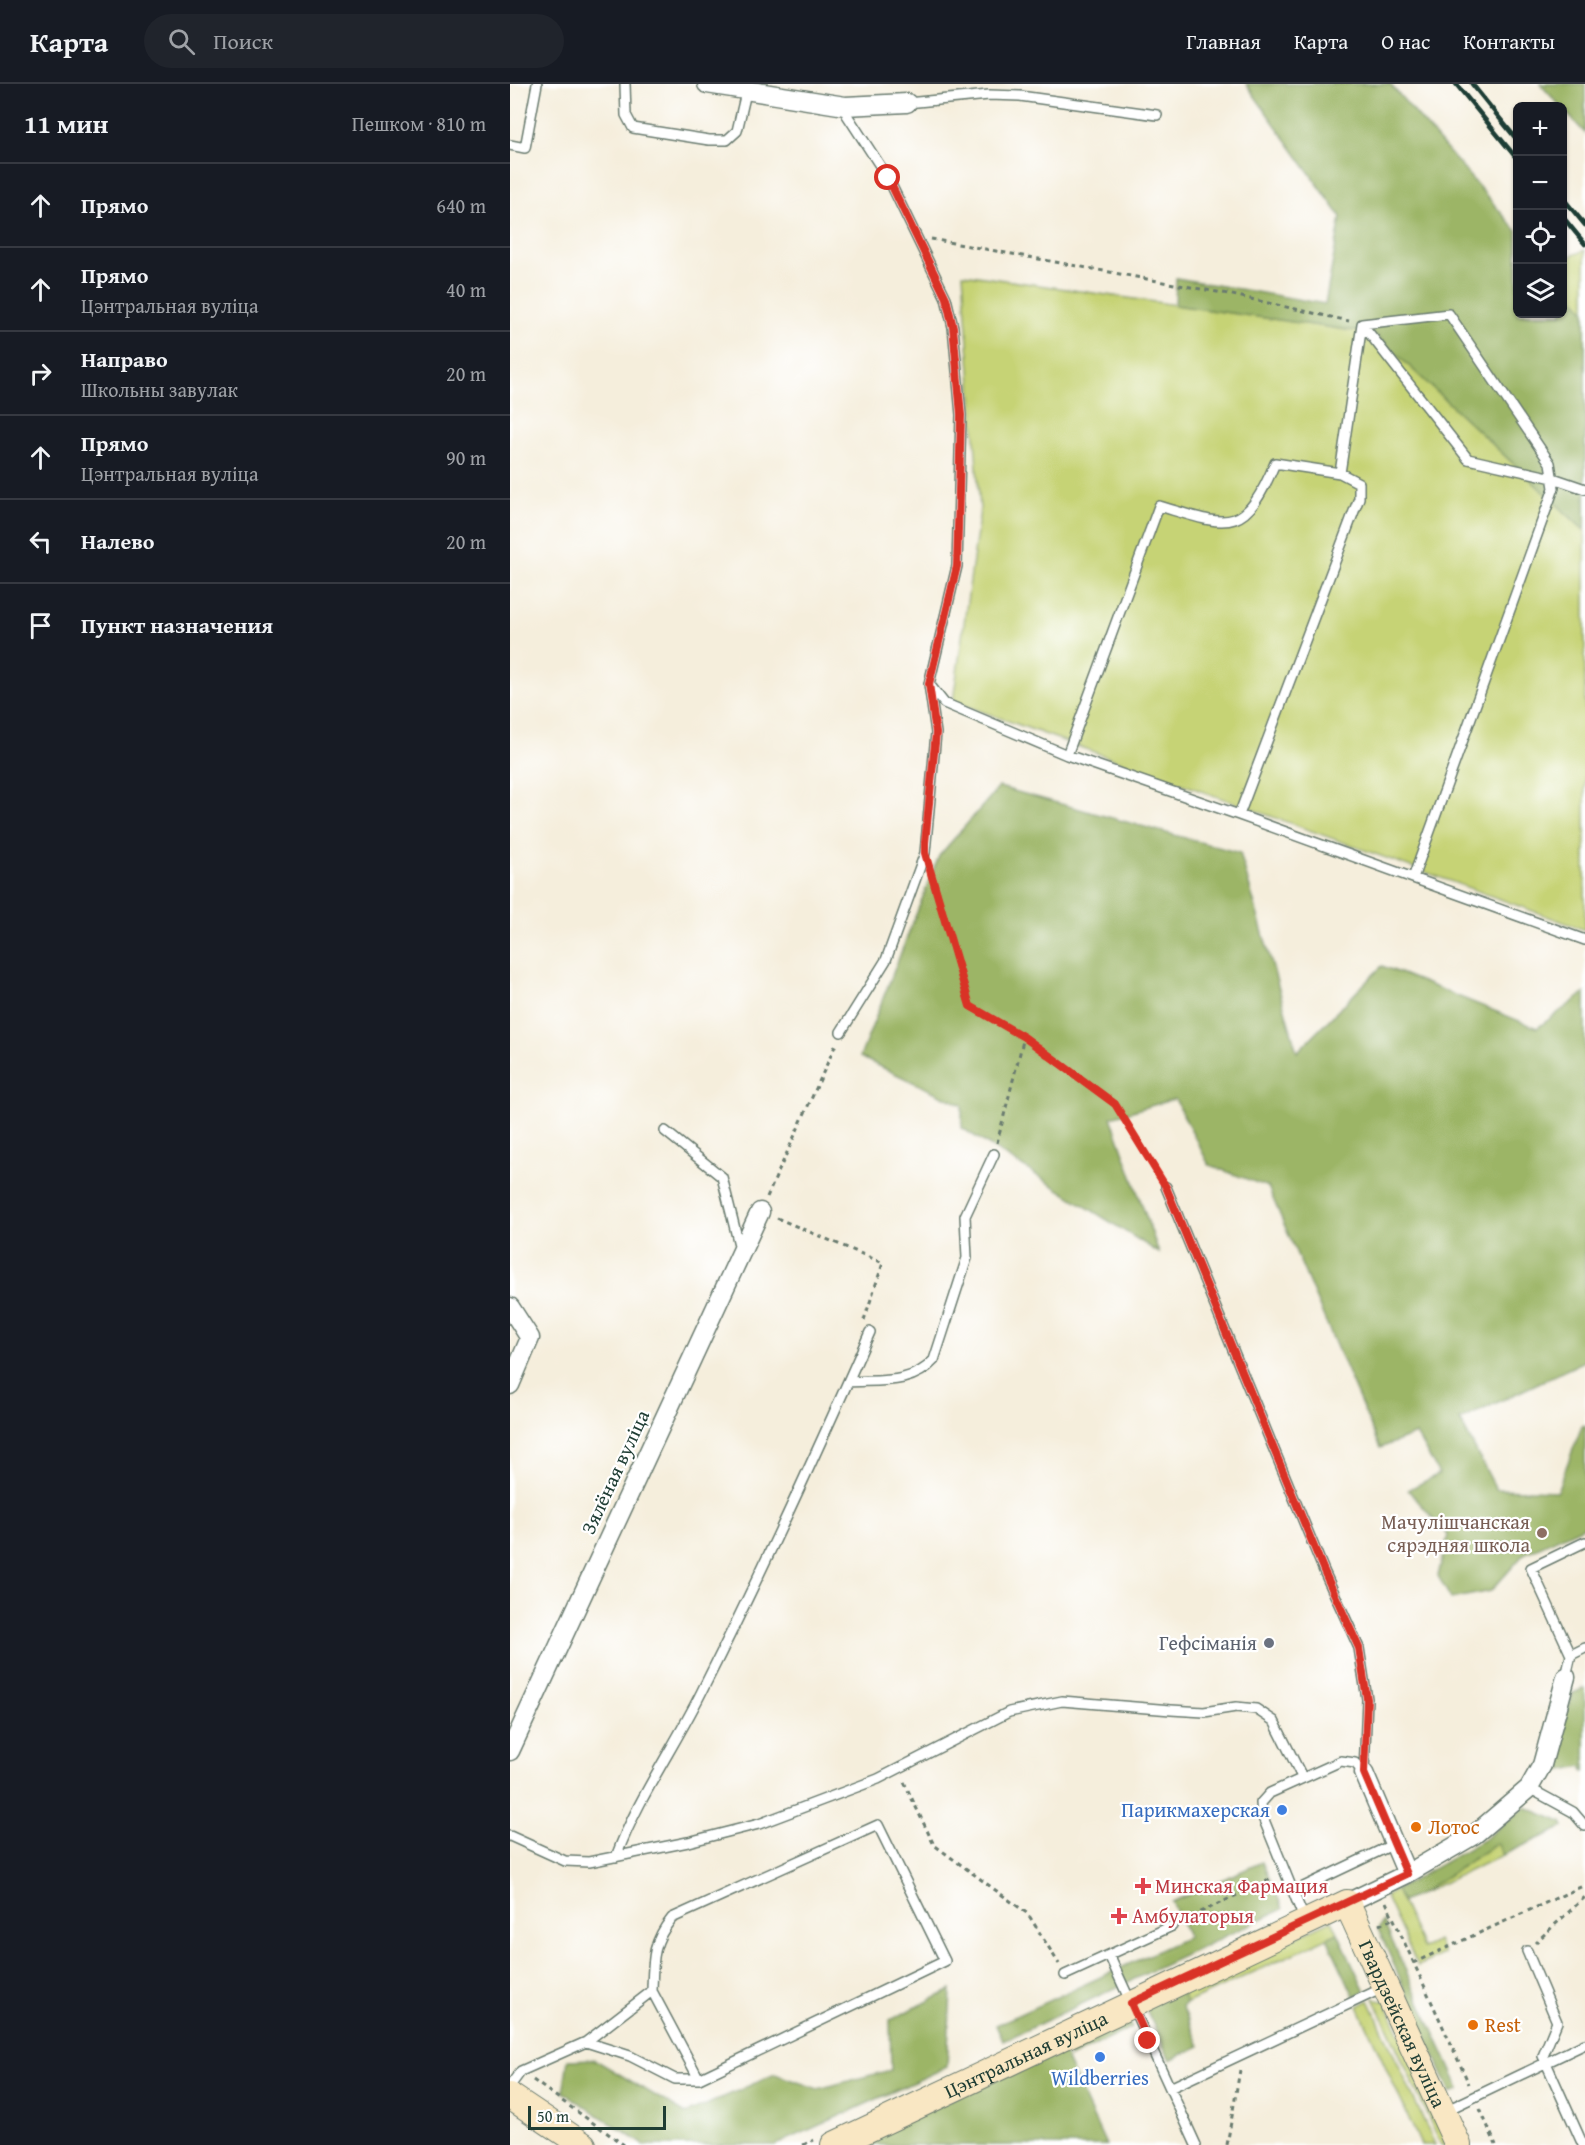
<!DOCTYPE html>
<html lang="ru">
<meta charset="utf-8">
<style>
body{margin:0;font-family:"Gentium Book Plus",serif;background:#20242c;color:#f1f3f6}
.controls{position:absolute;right:18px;top:18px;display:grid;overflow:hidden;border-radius:9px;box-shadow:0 2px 4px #0004}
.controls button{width:54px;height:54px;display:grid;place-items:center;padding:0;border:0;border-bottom:2px solid #363941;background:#171b24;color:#f1f3f6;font:30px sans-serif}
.scale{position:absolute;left:18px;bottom:15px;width:138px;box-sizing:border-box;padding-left:6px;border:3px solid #1f3d34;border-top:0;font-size:16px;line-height:21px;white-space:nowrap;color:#1f3d34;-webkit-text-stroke:4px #fff;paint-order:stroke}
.stop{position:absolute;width:18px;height:18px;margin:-14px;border:4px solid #d93025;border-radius:50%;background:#fff}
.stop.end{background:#d93025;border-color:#fff;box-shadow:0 2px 6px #0008}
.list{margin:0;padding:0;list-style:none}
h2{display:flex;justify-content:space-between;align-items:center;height:78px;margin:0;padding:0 24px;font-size:26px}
h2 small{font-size:20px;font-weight:400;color:#9ea1a6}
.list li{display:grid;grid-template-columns:39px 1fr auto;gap:18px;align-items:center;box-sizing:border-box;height:84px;padding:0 24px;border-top:2px solid #363941}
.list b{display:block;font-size:22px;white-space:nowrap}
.list p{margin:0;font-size:20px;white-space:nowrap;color:#9ea1a6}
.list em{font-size:20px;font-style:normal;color:#9ea1a6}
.icon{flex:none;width:33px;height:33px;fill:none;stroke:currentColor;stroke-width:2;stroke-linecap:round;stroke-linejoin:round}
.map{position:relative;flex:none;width:1075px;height:2061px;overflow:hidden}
header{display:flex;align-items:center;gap:36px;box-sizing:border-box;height:84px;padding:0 30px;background:#171b24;border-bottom:2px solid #363941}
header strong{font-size:28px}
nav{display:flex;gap:33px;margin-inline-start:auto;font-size:21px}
.search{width:420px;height:54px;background:#20242c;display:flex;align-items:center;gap:15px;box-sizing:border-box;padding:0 21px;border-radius:33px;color:#9ea1a6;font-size:22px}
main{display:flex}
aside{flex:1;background:#171b24}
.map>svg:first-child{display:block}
.green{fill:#c6d374;stroke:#728854;stroke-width:1.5}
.forest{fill:#9cb566;stroke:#5e794d;stroke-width:1.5}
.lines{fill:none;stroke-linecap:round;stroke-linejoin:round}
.lane-casing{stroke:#6a7b6f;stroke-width:12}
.street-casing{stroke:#6a7b6f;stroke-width:21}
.secondary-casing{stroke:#6a7b6f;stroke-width:28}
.path{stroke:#6a7b6f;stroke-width:3;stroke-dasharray:4.5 4.5;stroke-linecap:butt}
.lane{stroke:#fff;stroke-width:9}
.street{stroke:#fff;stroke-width:18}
.secondary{stroke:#f9e7c3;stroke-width:26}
.rail{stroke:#1f3d34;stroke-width:4.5}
.route{stroke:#d93025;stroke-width:8}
.education-dot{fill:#8d6e63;stroke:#fff;stroke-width:2}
.worship-dot{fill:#6b7280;stroke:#fff;stroke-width:2}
.shop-dot{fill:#3f7fe0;stroke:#fff;stroke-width:2}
.food-dot{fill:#e8710a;stroke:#fff;stroke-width:2}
.health-dot{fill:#e0444e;stroke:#fff;stroke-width:2}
.labels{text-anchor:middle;stroke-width:4.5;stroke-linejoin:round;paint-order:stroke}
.street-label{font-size:20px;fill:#1f3d34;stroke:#fff}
.education-label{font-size:20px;fill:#785e54;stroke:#fff;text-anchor:end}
.worship-label{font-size:20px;fill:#5b616d;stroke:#fff;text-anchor:end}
.shop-label{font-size:20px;fill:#366cbe;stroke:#fff;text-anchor:end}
.food-label{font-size:20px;fill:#c56008;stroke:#fff;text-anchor:start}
.health-label{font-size:20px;fill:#be3a42;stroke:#fff;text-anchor:start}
</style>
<header>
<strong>Карта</strong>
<div class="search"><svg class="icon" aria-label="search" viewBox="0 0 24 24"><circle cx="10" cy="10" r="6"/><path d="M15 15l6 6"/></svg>Поиск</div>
<nav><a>Главная</a><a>Карта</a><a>О нас</a><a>Контакты</a></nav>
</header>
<main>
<aside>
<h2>11 мин<small>Пешком · 810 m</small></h2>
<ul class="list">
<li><svg class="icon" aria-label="ahead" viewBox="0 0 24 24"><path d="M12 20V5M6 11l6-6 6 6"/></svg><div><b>Прямо</b></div><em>640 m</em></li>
<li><svg class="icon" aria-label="ahead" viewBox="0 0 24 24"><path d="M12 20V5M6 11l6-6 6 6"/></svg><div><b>Прямо</b><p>Цэнтральная вуліца</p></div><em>40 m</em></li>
<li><svg class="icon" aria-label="right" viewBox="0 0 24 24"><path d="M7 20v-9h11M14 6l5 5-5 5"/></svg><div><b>Направо</b><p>Школьны завулак</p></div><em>20 m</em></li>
<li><svg class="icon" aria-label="ahead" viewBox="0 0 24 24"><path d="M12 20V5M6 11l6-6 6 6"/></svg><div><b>Прямо</b><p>Цэнтральная вуліца</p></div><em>90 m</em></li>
<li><svg class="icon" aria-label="left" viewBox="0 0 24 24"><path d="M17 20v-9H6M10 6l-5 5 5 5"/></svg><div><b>Налево</b></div><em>20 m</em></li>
<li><svg class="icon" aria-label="arrive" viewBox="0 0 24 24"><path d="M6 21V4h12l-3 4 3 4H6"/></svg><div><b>Пункт назначения</b></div></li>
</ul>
</aside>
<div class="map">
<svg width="1075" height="2061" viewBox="0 0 1075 2061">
<rect width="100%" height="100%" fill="#fff"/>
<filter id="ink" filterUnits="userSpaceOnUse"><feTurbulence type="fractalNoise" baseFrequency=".0167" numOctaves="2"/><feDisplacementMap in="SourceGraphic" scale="12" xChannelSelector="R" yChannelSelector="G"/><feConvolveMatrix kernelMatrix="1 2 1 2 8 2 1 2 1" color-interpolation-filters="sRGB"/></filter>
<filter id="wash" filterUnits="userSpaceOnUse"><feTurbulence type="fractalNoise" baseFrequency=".008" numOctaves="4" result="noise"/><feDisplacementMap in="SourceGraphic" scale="24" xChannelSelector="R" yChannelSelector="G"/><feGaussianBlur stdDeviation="1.35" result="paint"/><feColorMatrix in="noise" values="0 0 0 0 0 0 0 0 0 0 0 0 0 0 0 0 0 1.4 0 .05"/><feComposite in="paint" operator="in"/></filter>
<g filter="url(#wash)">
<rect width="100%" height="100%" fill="#f5eedc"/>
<path class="green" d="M1075,166V846L443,617L470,426L453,190L865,250L1008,230H1052L1053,175Z
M987,1758L993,1771L910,1810Z
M886,1806L913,1864L928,1857L934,1870L908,1882L875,1811Z
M822,1836L828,1849L677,1919L671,1907Z
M864,1914L875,1917L940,2061H931Z
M859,1916L925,2061H911L848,1922Z"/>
<path class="forest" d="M736,0H880L1007,147L1008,230H1052L1053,201L1075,227V447L865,250L665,221L666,194L815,220L831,133Z
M1030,0H1075V49Z
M489,703L730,769L787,968L872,882L1027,944L1075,909V1277L950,1336L986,1405L1047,1407L1072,1342L1075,1341V1442L1014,1470L981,1507L941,1515L928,1492L938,1451L898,1406L929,1390L906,1350L870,1364L758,1103L699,1081L665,1015L601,1033L649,1169L452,1044V1021L350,973L429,772Z
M1075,1604V1689L1072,1682L1049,1687L1043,1675L1063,1609Z
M1015,1723L1052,1738L1054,1743L993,1771L987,1759L910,1810L892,1818L886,1806L973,1756Z
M752,1778L773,1825L493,1957L486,1941L678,1853L662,1818Z
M873,1837L950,2005L941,2009L868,1845Z
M828,1849L855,1907L844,1912L817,1854Z
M441,1906L437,1983L266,2061H134L53,2008L58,1976L84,1975L176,2030L265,1990L308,2005L381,1986L380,1936Z
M671,1907L677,1919L672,1922L690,1962L660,1976L635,1923Z
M616,1932L622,1943L560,1974L555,1962Z
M551,1963L596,2061H345Z"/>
</g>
<g filter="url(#ink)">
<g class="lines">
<g class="lane-casing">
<path id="lane" d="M115,0L116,31L123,44L199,56H217L227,47L237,4
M397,19L479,11L510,12L647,31
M0,61L15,64L27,0
M852,240L958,375L1043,394L1075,405
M419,600L434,619L557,671L649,422C717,442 734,454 765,379L830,389L849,399V414L729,731L557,671
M729,731L903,794L1044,404L1040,379L939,230L852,240L830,389
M903,794L1075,856
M331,948L376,876L415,769L426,649L419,600L447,482L451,331L443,243L436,214L378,94L337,31L335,22
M155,1047L212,1093L230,1165
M656,1103L814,1487L849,1564L857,1615L854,1689
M338,1298C369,1296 402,1301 424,1276L457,1174L455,1132L484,1070
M1061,1571L1075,1564
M1056,1593L1061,1571L1021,1484L1075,1458
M1019,1704L1063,1728L1075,1742
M0,1752L55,1777L79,1778L178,1758L249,1740L368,1695L499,1628L552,1617L661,1626L694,1628L726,1623L746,1625L764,1637L792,1693
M106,1773C128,1713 166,1661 194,1603C253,1486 307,1368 360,1248
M783,1808L884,1760
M795,1837L752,1731L751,1719L760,1709L831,1677L845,1679L854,1689
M1017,1867L1047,1938L1033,1972L1073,2061
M599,1871L686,2061
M555,1891L662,1842
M142,1907L189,1995
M0,2002L11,1987L76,1958L142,1907C143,1875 142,1859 162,1834L368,1741L435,1877L189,1995H165L120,1972L76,1958
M660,2004L875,1903
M935,2027L1075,1960"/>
</g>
<g class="street-casing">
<path id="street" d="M197,0L335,22L397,19
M0,1223L20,1254L0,1301
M0,1667L250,1128
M854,1689L897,1790
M837,1819L897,1790L964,1751L1019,1704L1032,1681L1056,1593"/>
</g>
<g class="secondary-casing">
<g id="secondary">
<path d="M0,2012L73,2061"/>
<path id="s1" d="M324,2061L837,1819L948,2061"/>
</g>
</g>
<path class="path" d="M421,155L718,210L839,237
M422,791L460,922L514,953L605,1020L649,1091
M487,1059L514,953
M257,1113L326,960
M267,1134L373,1179L353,1239
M394,1698L424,1761L518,1830L549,1880
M876,1818L959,2000
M674,1836L763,1794
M869,1841L882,1835
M1025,1859L1075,1813
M903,1879L1075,1801
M23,1996L114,2061
M970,2025L986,2061
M293,2061L304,2056
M717,2061L730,1986"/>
<use href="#lane" class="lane"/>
<use href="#street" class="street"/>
<use href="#secondary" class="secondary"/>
<path class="rail" d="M946,0L1008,76
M962,0L1008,57
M1052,113L1075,141
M1052,132L1075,160"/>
</g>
</g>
<g class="lines" filter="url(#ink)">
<path class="route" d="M378,94L436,214L443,243L451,331L447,482L419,600L426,649L415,759V769L460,922L514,953L605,1020L656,1103L814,1487L849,1564L857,1615L854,1689L897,1790L621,1919L638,1957"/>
</g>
<circle class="education-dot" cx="1032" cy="1449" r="6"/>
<circle class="worship-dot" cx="759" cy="1559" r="6"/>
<g class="shop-dot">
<circle cx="772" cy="1726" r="6"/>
<circle cx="590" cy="1973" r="6"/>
</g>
<g class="food-dot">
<circle cx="906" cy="1743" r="6"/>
<circle cx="963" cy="1941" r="6"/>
</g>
<g class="health-dot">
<path d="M630 1793h6v6h6v6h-6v6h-6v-6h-6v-6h6z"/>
<path d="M606 1823h6v6h6v6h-6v6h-6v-6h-6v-6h6z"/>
</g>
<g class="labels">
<g class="street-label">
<text transform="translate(105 1388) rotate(-65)" y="7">Зялёная вуліца</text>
<text dy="7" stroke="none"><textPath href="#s1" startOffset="700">Гвардзейская вуліца</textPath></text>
<text dy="7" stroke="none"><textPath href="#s1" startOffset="212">Цэнтральная вуліца</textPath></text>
</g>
<g class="education-label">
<text x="1020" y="1445">Мачулішчанская<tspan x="1020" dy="23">сярэдняя школа</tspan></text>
</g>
<g class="worship-label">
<text x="747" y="1566">Гефсіманія</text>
</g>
<g class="shop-label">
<text x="760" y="1733">Парикмахерская</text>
<text x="590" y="2001" text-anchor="middle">Wildberries</text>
</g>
<g class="food-label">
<text x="918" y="1750">Лотос</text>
<text x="975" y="1948">Rest</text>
</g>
<g class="health-label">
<text x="645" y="1809">Минская Фармация</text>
<text x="622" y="1839">Амбулаторыя</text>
</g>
</g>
</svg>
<div class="controls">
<button>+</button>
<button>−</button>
<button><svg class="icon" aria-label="locate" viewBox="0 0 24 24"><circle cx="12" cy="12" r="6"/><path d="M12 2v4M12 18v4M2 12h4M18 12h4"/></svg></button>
<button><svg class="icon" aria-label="layers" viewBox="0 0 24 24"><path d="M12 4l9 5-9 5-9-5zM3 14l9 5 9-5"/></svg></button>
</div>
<div class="scale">50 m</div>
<div class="stop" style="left:378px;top:94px"></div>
<div class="stop end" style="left:638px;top:1957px"></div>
</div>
</main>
